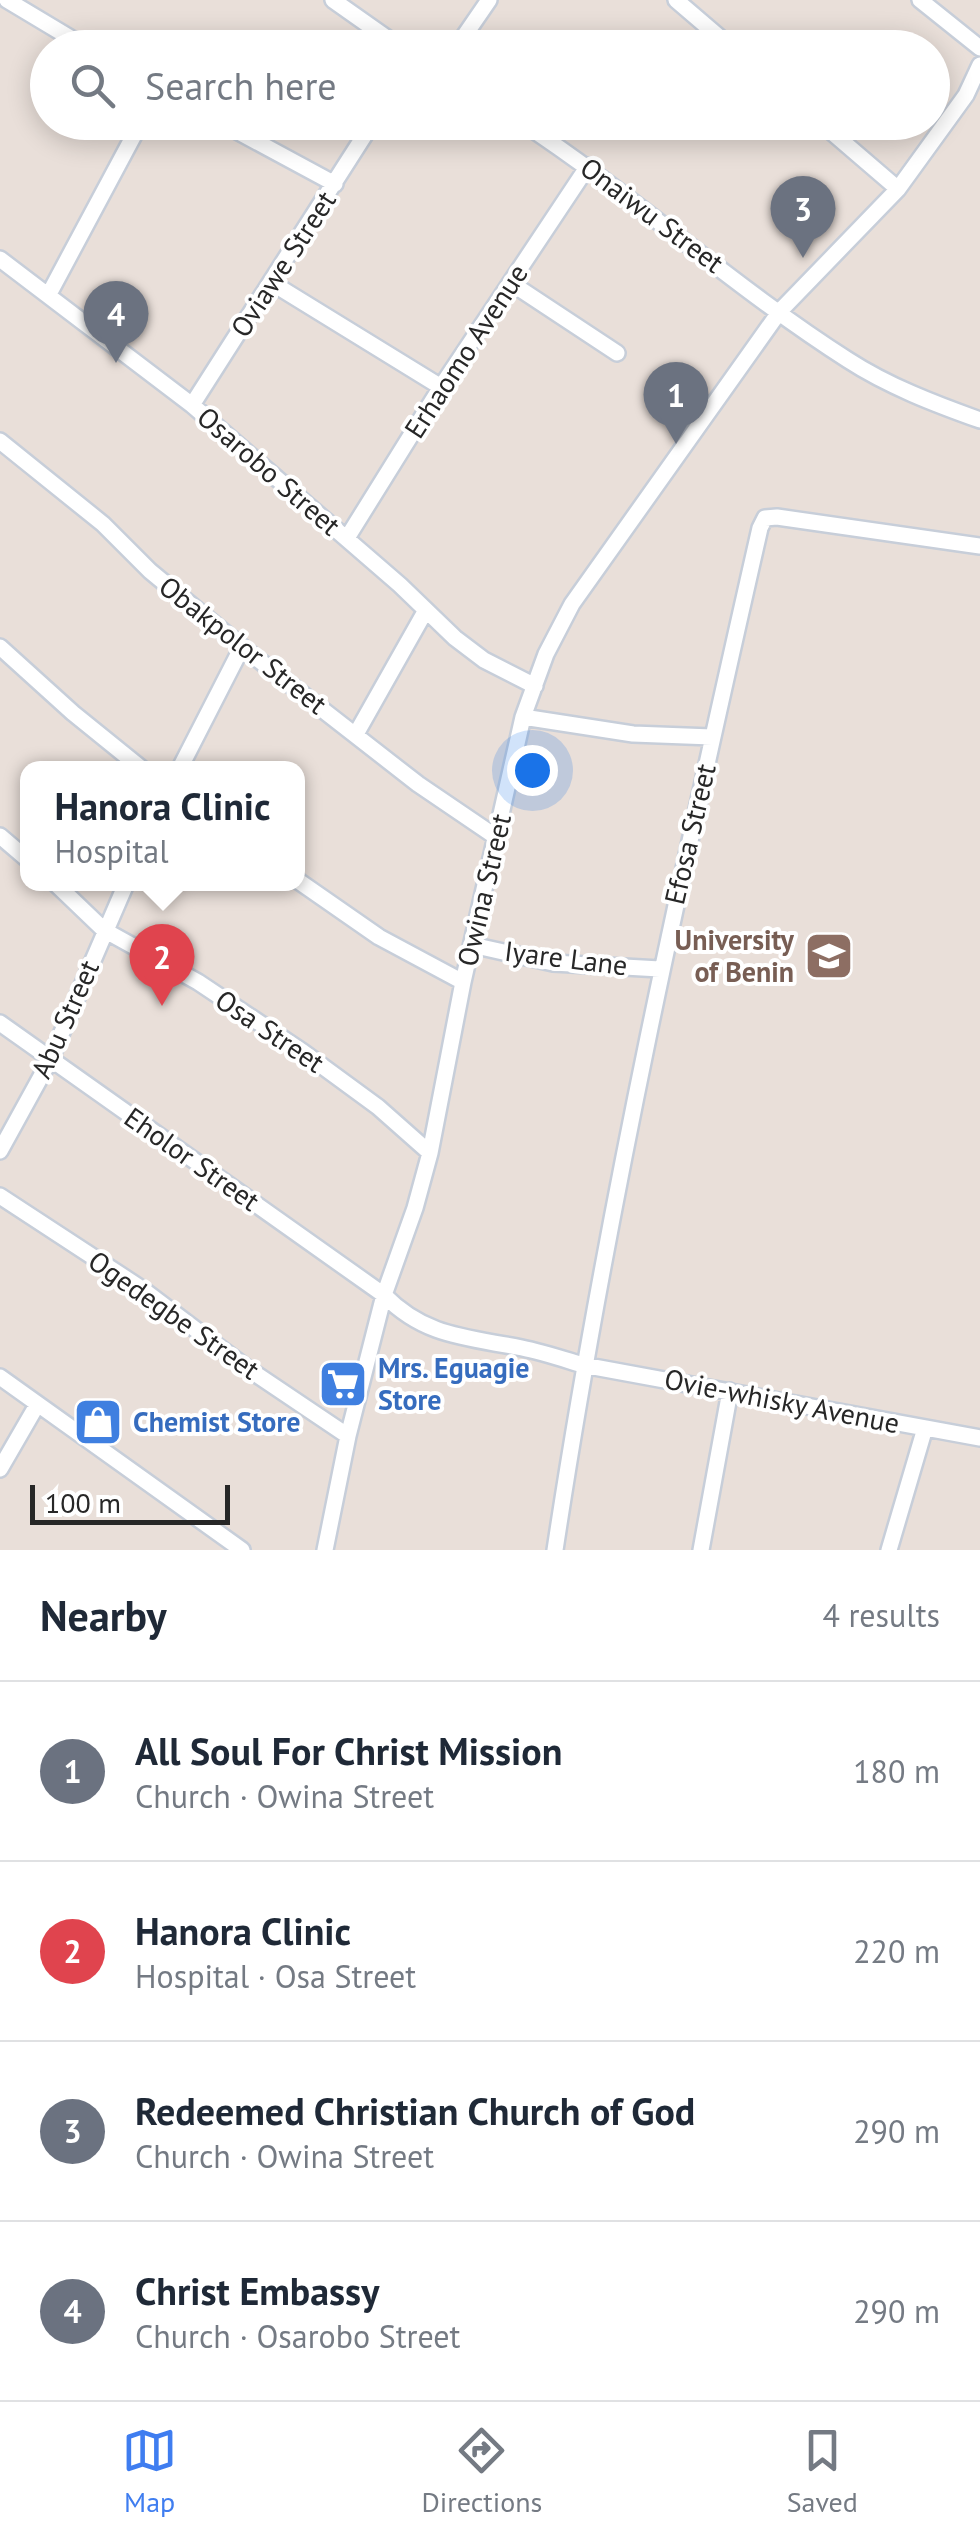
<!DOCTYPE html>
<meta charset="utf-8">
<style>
body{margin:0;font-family:"PT Sans",sans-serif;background:#f6f6f7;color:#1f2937}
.scale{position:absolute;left:30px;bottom:25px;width:200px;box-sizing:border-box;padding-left:10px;border:5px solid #272727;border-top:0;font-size:28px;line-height:35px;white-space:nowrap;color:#272727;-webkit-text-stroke:8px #fff;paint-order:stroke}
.you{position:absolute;left:532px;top:770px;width:35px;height:35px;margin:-25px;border:8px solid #fff;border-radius:50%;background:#1a73e8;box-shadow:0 0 0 15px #1a73e833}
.badge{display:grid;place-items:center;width:65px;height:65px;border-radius:50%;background:#3f7df0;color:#fff;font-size:32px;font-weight:700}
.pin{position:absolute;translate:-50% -82px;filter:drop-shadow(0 2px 5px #0008)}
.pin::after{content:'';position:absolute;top:52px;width:35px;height:30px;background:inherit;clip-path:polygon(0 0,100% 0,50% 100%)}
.popup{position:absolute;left:20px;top:761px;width:285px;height:130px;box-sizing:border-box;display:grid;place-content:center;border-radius:20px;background:#fff;filter:drop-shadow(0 2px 8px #0005);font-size:32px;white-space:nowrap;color:#747a83}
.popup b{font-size:38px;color:#1f2937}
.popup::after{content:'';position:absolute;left:50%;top:100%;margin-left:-20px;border:20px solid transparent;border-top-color:#fff}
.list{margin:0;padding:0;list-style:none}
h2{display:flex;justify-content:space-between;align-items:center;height:130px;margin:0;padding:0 40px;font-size:42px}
h2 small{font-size:32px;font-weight:400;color:#747a83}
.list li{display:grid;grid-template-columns:65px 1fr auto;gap:30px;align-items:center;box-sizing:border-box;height:180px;padding:0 40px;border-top:2px solid #e0e1e3}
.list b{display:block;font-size:38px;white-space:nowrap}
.list p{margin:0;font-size:32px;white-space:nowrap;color:#747a83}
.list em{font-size:32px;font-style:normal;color:#747a83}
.icon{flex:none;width:55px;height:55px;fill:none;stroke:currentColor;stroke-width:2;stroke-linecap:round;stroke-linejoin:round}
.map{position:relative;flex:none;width:980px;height:1550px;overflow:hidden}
.search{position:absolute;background:#fff;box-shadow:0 5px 25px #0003;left:30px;right:30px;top:30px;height:110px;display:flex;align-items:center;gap:25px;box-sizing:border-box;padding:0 35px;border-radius:55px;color:#747a83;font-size:38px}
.sheet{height:850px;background:#fff}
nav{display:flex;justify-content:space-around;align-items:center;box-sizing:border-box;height:140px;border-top:2px solid #e0e1e3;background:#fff;font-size:28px;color:#747a83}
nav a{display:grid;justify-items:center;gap:5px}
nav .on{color:#3f7df0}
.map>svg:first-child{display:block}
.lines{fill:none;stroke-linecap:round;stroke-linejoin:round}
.minor-casing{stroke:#c7ced9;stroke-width:20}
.minor{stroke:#fff;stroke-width:15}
.labels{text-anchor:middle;stroke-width:8;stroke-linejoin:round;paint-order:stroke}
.street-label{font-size:28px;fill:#272727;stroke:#fff}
.education-label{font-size:28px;font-weight:bold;fill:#785e54;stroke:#fff;text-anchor:end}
.shop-label{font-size:28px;font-weight:bold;fill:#366cbe;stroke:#fff;text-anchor:start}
</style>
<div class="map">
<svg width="980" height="1550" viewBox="0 0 980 1550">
<rect width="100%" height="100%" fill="#e9dfd9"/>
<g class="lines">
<g class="minor-casing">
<path id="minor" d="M7,0L87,48
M333,0L401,48
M676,0L732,48
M920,0L980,48
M456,48L489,0
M220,122L335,184
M521,122C634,196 735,288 848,360C888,386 935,404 980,420
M820,122L898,189
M0,259L192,405L400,585L455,638L484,660L535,686
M272,283L441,387
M511,283L617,353
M49,294L141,122
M192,405L373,122
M0,441L103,524L150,571L242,647L418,784L496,837
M347,538L441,387L588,166
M0,647L73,713L141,768
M523,717L633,734L712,737
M356,734L426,610
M180,768L242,647
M0,836L27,859
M297,880L379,937L463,982
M56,884L104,930L198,982L303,1052L378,1107L430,1153
M472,945L553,963L660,969
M0,1023L384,1295C425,1337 467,1337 522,1348C542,1352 563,1359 583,1365L980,1438
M0,1151L50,1060L126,884
M0,1196L142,1289L244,1366L348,1436
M0,1377L242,1550
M0,1469L37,1405
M325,1550L348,1436L384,1295L415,1208L430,1153L463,982L523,717L546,654L572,604L780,311L898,189L966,95L980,65
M555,1550C607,1206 683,867 760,528L765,518L777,517L980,546
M701,1550L730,1391
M889,1550L925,1428"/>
</g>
<use href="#minor" class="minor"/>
</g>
<defs>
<g id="university-square" transform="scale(2.5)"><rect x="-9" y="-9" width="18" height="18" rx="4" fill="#8d6e63" stroke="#fff"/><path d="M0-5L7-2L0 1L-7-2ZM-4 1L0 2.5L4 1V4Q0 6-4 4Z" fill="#fff"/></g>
<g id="supermarket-square" transform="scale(2.5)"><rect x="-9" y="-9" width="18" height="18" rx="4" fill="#3f7fe0" stroke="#fff"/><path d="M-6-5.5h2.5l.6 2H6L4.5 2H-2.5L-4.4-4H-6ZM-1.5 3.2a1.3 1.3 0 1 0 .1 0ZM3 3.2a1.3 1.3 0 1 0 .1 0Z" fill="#fff"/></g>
<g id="shop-square" transform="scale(2.5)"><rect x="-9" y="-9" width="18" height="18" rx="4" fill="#3f7fe0" stroke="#fff"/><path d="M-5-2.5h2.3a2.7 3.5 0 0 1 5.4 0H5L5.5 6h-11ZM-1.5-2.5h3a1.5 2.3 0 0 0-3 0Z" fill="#fff"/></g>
</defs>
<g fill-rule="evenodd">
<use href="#university-square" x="829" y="956"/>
<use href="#supermarket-square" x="343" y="1384"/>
<use href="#shop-square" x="98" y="1422"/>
</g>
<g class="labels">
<g class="street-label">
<text transform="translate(652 215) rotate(37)" y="10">Onaiwu Street</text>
<text transform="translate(283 264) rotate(-57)" y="10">Oviawe Street</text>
<text transform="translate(466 351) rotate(-57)" y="10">Erhaomo Avenue</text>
<text transform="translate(269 471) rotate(41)" y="10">Osarobo Street</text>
<text transform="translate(243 645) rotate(38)" y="10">Obakpolor Street</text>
<text transform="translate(690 834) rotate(-77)" y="10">Efosa Street</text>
<text transform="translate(484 890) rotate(-77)" y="10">Owina Street</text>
<text transform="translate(566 958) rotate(7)" y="10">Iyare Lane</text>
<text transform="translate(65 1019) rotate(-66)" y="10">Abu Street</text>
<text transform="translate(270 1031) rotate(34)" y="10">Osa Street</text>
<text transform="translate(192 1159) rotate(35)" y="10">Eholor Street</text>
<text transform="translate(174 1315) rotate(35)" y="10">Ogedegbe Street</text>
<text transform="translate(782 1401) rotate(11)" y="10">Ovie-whisky Avenue</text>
</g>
<g class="education-label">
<text x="794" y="950">University<tspan x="794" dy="32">of Benin</tspan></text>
</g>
<g class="shop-label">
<text x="378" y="1378">Mrs. Eguagie<tspan x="378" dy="32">Store</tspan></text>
<text x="133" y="1432">Chemist Store</text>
</g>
</g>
</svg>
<div class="scale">100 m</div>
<div class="you"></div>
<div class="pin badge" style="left:676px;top:444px;background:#6b7280">1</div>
<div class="pin badge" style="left:162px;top:1006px;background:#e0444e">2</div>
<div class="popup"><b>Hanora Clinic</b>Hospital</div>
<div class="pin badge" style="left:803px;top:258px;background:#6b7280">3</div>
<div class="pin badge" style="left:116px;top:363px;background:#6b7280">4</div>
<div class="search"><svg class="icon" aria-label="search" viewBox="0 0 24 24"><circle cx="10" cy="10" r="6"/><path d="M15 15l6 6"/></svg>Search here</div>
</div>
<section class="sheet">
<h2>Nearby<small>4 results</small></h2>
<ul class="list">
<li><span class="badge" style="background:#6b7280">1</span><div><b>All Soul For Christ Mission</b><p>Church · Owina Street</p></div><em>180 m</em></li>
<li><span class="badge" style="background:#e0444e">2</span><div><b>Hanora Clinic</b><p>Hospital · Osa Street</p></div><em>220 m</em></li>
<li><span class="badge" style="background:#6b7280">3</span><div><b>Redeemed Christian Church of God</b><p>Church · Owina Street</p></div><em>290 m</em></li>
<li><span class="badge" style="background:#6b7280">4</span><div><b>Christ Embassy</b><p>Church · Osarobo Street</p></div><em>290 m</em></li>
</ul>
</section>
<nav>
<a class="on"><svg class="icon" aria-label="map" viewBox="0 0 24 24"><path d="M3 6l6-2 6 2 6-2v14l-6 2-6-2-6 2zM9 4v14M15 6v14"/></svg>Map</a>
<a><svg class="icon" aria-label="directions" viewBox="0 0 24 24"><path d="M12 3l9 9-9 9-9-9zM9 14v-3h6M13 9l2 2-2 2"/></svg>Directions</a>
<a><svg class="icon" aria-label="saved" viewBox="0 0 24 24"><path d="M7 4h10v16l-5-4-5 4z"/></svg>Saved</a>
</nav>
